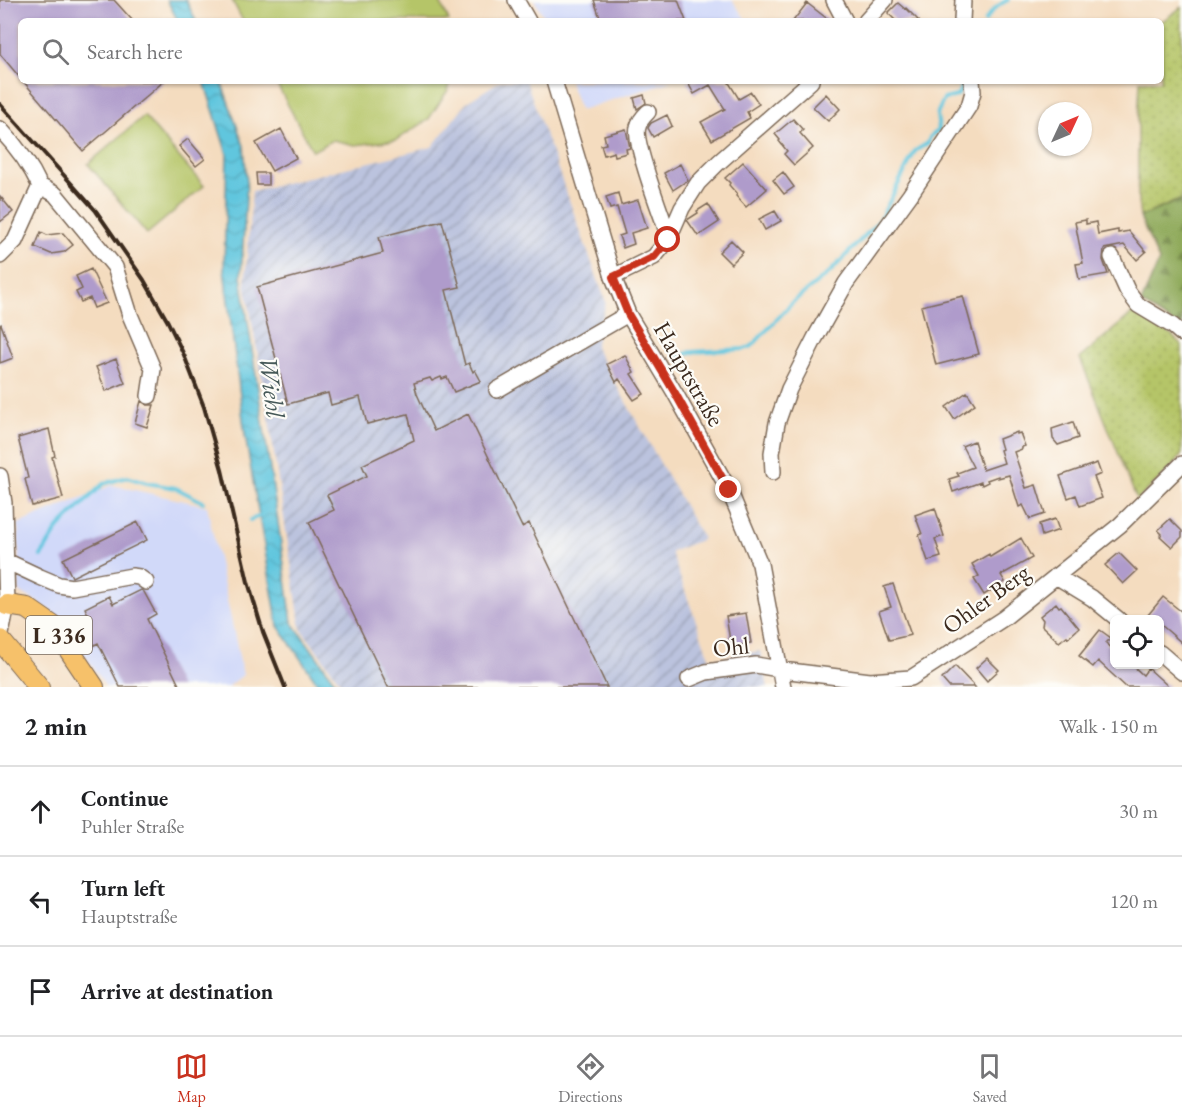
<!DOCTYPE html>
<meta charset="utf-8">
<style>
body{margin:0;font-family:"EB Garamond",serif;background:#f2f2f2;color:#202124}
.controls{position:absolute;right:18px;bottom:18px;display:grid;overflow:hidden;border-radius:9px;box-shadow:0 2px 4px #0004}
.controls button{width:54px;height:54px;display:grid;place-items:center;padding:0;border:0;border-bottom:2px solid #e0e0e0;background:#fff;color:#202124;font:30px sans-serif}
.compass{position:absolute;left:1038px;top:102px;width:54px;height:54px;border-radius:50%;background:#fff;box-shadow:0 2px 4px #0004;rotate:46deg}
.stop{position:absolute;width:18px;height:18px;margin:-14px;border:4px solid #c8321e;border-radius:50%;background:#fff}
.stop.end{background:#c8321e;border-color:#fff;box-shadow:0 2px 6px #0008}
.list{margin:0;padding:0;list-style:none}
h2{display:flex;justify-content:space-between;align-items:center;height:78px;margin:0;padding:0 24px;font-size:26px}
h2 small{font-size:20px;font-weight:400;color:#757577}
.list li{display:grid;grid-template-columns:39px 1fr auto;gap:18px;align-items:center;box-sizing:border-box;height:90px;padding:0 24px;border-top:2px solid #e0e0e0}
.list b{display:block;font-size:22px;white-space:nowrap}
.list p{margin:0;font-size:20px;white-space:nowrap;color:#757577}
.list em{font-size:20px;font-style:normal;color:#757577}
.icon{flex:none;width:33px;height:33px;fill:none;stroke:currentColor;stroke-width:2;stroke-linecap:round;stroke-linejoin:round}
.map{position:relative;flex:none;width:1182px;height:687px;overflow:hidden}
.search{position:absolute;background:#fff;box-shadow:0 2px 4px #0004;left:18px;right:18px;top:18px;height:66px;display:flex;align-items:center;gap:15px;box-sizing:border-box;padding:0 21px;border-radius:9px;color:#757577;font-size:22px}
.sheet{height:348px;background:#fff}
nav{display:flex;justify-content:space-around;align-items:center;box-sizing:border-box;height:84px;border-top:2px solid #e0e0e0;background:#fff;font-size:16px;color:#757577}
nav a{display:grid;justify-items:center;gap:3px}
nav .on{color:#c8321e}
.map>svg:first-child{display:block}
.built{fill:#d1d9f9}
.industrial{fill:url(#industrial-furrows)}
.grass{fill:url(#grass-dots);stroke:#787842;stroke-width:1.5}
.forest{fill:url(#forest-firs);stroke:#666a3d;stroke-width:1.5}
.pitch{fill:#b5c567;stroke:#787842;stroke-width:1.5}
.water{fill:url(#water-waves);stroke:#4e787e;stroke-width:1.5}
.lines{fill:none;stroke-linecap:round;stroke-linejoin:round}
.stream{stroke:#61c6de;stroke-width:4}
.building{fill:#af9bcb}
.minor-casing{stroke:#7c6856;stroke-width:18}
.major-casing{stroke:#7c6856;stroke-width:22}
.minor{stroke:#fff;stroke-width:15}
.major{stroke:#f6c16b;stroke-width:20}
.rail{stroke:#3b2a1e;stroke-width:4}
.route{stroke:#c8321e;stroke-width:8}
.labels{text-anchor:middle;stroke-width:4.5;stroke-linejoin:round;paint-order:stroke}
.shield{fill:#fdfcf7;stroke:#75695f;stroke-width:1.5}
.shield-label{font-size:22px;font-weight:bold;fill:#3b2a1e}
.street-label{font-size:24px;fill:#3b2a1e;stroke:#fdfcf7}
.water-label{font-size:26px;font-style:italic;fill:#465958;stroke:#fdfcf7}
</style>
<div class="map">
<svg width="1182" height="687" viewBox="0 0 1182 687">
<defs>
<pattern id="industrial-furrows" width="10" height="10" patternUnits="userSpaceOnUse" patternTransform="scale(1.5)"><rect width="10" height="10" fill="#bbc3de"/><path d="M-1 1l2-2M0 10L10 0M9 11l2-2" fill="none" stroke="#999fb3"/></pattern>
<pattern id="grass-dots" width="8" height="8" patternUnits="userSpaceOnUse" patternTransform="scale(1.5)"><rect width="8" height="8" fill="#b5c567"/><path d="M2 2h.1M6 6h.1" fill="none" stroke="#9da959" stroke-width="1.8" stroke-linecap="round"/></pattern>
<pattern id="forest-firs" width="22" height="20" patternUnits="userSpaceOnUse" patternTransform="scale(1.5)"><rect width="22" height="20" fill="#90aa5c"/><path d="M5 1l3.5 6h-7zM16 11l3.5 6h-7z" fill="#778b4b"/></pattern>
<pattern id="water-waves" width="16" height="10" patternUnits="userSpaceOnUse" patternTransform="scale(1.5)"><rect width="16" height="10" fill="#61c6de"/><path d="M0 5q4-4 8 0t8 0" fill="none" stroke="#55aabe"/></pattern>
</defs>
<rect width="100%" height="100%" fill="#fdfcf7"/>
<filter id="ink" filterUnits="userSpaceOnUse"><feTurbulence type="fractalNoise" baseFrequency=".0167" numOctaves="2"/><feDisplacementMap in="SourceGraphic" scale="12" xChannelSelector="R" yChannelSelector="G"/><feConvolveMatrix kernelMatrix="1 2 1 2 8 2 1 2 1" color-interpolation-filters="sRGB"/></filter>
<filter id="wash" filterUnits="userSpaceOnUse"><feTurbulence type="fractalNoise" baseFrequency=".008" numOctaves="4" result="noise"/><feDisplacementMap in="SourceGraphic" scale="24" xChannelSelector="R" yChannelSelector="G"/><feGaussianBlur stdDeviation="1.35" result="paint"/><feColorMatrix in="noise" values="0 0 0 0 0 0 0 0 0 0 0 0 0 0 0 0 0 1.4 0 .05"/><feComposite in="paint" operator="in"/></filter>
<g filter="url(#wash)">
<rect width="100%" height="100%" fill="#f4dcbf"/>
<path class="built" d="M534,0H732L747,21H547Z
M569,81H672L580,110Z
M112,485L207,506L243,675L228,687H106L66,626L52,611L19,591L18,524Z"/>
<path class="industrial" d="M500,81H526L606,302L595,347L703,539L671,552L710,660L760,651L768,687H344L301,629L267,408L245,283L252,191L432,147L467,102Z"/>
<path class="grass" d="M1182,7V199L1140,217L1138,202V119L1140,81H1161V22Z
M1135,311L1171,335L1182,345V454L1174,465L1137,500L1080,358Z"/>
<path class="forest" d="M1182,199V329L1141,303L1159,261L1140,217Z"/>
<path class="pitch" d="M232,0H439L449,21H243Z
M275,81H451L448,90L428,120L396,140L355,145L333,140L313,151Z
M144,116L204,186L147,234L88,164Z"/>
<path class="water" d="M167,0H186L196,21H178Z
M204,81H221L244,146L247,183L241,276L277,515L292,622L339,687H320L278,626L245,435L224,269L227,154Z"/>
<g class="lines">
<path class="stream" d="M985,21C992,11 997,5 1008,0
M677,357L691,352L744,349L751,347L794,301L829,273L880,220L915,151L928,143L930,137L939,130L937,114L944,99L957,96L961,89L960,81
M250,520L263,515
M41,556L59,527L103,484L127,477L147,483L176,488L203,502"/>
</g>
<g id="blocks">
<path class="building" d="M0,0H114L133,21H21V79L0,54Z
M594,0H678L686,21H601Z
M807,3L830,21H793Z
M898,3L905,9L906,8L919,21H895V20L888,13Z
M23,81H164L83,151Z
M687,81H728L739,99L751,92L759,104L747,112L750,118L712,140L701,122L725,109L710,85L694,94Z
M826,94L840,109L828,121L813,107Z
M644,95L646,103L637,109L634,98Z
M667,115L672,126L653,137L648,128L649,126L651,123Z
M793,119L803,130L800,133L813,148L794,165L784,154L787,151L779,141L780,140L775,134Z
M281,129L296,158L272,171L256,143Z
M626,129L630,148L626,149L627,153L615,156L614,152L604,155L601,145L606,144L604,135Z
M188,139L205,159L196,166L179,146Z
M743,162L767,189L746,207L736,196L737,194L729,185L730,183L725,178Z
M680,164L688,180L673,190L664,173Z
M783,172L794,187L784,194L773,180Z
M256,173H268V185H257Z
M618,193L621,205L638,200L647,228L631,233L634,244L623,248L619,236L625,234L617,207L610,209L606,197Z
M0,196L13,212L0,222Z
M708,204L719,222L698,236L687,220L698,213L697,211Z
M775,211L781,221L765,230L759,219Z
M1086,220V224L1096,222L1098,234L1118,230V233L1129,231L1146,252L1137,260L1124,245L1104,249L1103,260L1108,274L1079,279L1076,264L1083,263L1075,222Z
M442,221L460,287L446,290L465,365L469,363L473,372L475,370L481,381L454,392L447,377L442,379L441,377L432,381L430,378L414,383L417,394L434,431L468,414L522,527L529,523L607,687H388L309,522L334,510L327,495L367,476L362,465L414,440L408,414L367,424L360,397L331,405L328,393L288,404L257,287L383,253L379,237Z
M41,232L47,235L63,233L73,245L64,252L51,254L35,247Z
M731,240L743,252L731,264L719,252Z
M91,269L107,303L94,308L90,298L81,302L76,292L82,289L76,276Z
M963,296L979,354L936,365L921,306Z
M1,324L13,358L0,363V325Z
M625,355L634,372L631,374L644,394L634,400L619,379L616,382L607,364Z
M116,359L125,383L106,391L96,367Z
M967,392L975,404L954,419L946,407Z
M141,401L147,405H154L147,427L135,423Z
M1073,422L1078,438L1058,445L1053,439L1052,429Z
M49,429L55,456L52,457L63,498L32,506L25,479L28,478L18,438Z
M1017,432V434L1020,433L1025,446L1022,447V449L1014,452L1026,488L1036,485L1045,514L1030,519L1023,505L1019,507L1009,475L998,478V476L987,480L988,482L982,485L981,482L953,492L949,479L959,476L957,473L973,467L962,446L974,441L983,470L1004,463L1000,450L1002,449L999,439Z
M1097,463L1101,474L1094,477L1102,498L1080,506L1076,495L1068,498L1060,476Z
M935,508L944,536L935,539L941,557L928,561L919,535L922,534L915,515Z
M1055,519L1059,530L1042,536L1039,524Z
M1170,519L1182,531V537L1172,547L1160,536L1162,534L1158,530Z
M138,522L147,540L72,577L63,559Z
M1021,538L1032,558L1001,575L1005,582L984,595L974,579L979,576L972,564L989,554L990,557Z
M1119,553L1137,571L1123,584L1105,565Z
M893,584L911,635L889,640L879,611L891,607L884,587Z
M141,590L144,592L156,614L147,619L180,687H120L98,643L85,650L76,631L80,628L79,626L91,620L85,608L109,596L113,604Z
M1163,597L1182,612V643L1160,624V620H1154L1148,615Z
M1056,603L1059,607L1061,606L1079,628L1068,638L1067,636L1059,642L1042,626L1043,620L1040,616Z
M746,613L751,643L731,647L726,616Z
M1100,630L1111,638L1106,643L1114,650V664H1131L1143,675L1148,668L1169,687H1126L1098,661L1093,667L1079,656Z
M987,658L999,670L987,681L976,668Z
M955,666L975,687H949L942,679Z"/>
</g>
</g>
<g filter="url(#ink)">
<use href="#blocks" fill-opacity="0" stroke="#7c6856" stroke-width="1.5"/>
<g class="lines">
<g class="minor-casing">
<path id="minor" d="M516,0L528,21
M834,0L845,21
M866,21L885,0
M962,21L963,0
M554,81L613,277L628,314L675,393L729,490L760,564L783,687
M648,112C644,116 639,122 638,127C633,142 663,219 669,237
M0,129C17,147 30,164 40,186L15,241L0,256
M40,186L55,194L115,267L130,315L153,369L149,396
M1112,257L1127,290L1138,305L1173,326L1182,334
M613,277L654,257L668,240L682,208L698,183L718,163L811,81
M497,390L628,314
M773,472L772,453L777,423L789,389L815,338L846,283L910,195L969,106L973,92L972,81
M0,476L4,503L7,605L0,639
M6,561L40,577L59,585L72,587L132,576L139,577L146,582
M1056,576L1092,598L1119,620
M1160,653L1182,672
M689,679L706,672L756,665L790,671L870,681L911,678L1004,618L1120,525L1182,464"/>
</g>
<g class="major-casing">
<path id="major" d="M7,605L27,608L53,626L94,687
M0,640L39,687"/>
</g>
<use href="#minor" class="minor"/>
<use href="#major" class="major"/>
<path class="rail" d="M0,104L96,211L144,280L168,322L184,355L204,407L222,470L248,582L263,632L285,687"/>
</g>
</g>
<g class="lines" filter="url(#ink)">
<path class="route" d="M668,240L654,257L613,277L628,314L675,393L729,490"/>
</g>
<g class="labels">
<rect class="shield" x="26" y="616" width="66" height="38" rx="4.5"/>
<g class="shield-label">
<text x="59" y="643">L 336</text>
</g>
<g class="street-label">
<text transform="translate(689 374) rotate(60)" y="8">Hauptstraße</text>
<text transform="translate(986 599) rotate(-36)" y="8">Ohler Berg</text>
<text transform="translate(731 647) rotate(-6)" y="8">Ohl</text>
</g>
<g class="water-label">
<text transform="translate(272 387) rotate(83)" y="9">Wiehl</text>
</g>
</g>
</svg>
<div class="controls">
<button><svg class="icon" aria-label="locate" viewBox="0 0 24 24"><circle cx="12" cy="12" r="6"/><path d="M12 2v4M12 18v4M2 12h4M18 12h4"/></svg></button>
</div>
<svg class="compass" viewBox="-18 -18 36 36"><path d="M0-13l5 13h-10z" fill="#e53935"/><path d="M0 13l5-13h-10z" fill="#757577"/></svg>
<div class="stop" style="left:668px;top:240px"></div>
<div class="stop end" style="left:729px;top:490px"></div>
<div class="search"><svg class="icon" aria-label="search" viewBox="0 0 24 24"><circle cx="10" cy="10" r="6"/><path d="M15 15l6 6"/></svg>Search here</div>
</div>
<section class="sheet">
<h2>2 min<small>Walk · 150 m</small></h2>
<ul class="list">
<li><svg class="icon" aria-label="ahead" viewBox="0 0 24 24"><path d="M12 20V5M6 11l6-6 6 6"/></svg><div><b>Continue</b><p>Puhler Straße</p></div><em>30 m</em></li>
<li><svg class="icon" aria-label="left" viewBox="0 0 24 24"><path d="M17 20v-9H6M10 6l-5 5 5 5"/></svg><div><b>Turn left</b><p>Hauptstraße</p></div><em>120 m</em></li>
<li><svg class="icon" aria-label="arrive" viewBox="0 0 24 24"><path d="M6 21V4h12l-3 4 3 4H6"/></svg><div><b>Arrive at destination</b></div></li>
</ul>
</section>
<nav>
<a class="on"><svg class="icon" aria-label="map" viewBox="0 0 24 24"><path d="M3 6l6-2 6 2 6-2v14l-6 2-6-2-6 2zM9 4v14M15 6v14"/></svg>Map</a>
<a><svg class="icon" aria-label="directions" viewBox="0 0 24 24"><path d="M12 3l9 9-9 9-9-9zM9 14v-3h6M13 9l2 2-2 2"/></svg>Directions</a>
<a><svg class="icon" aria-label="saved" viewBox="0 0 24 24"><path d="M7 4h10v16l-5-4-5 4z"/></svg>Saved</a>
</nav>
